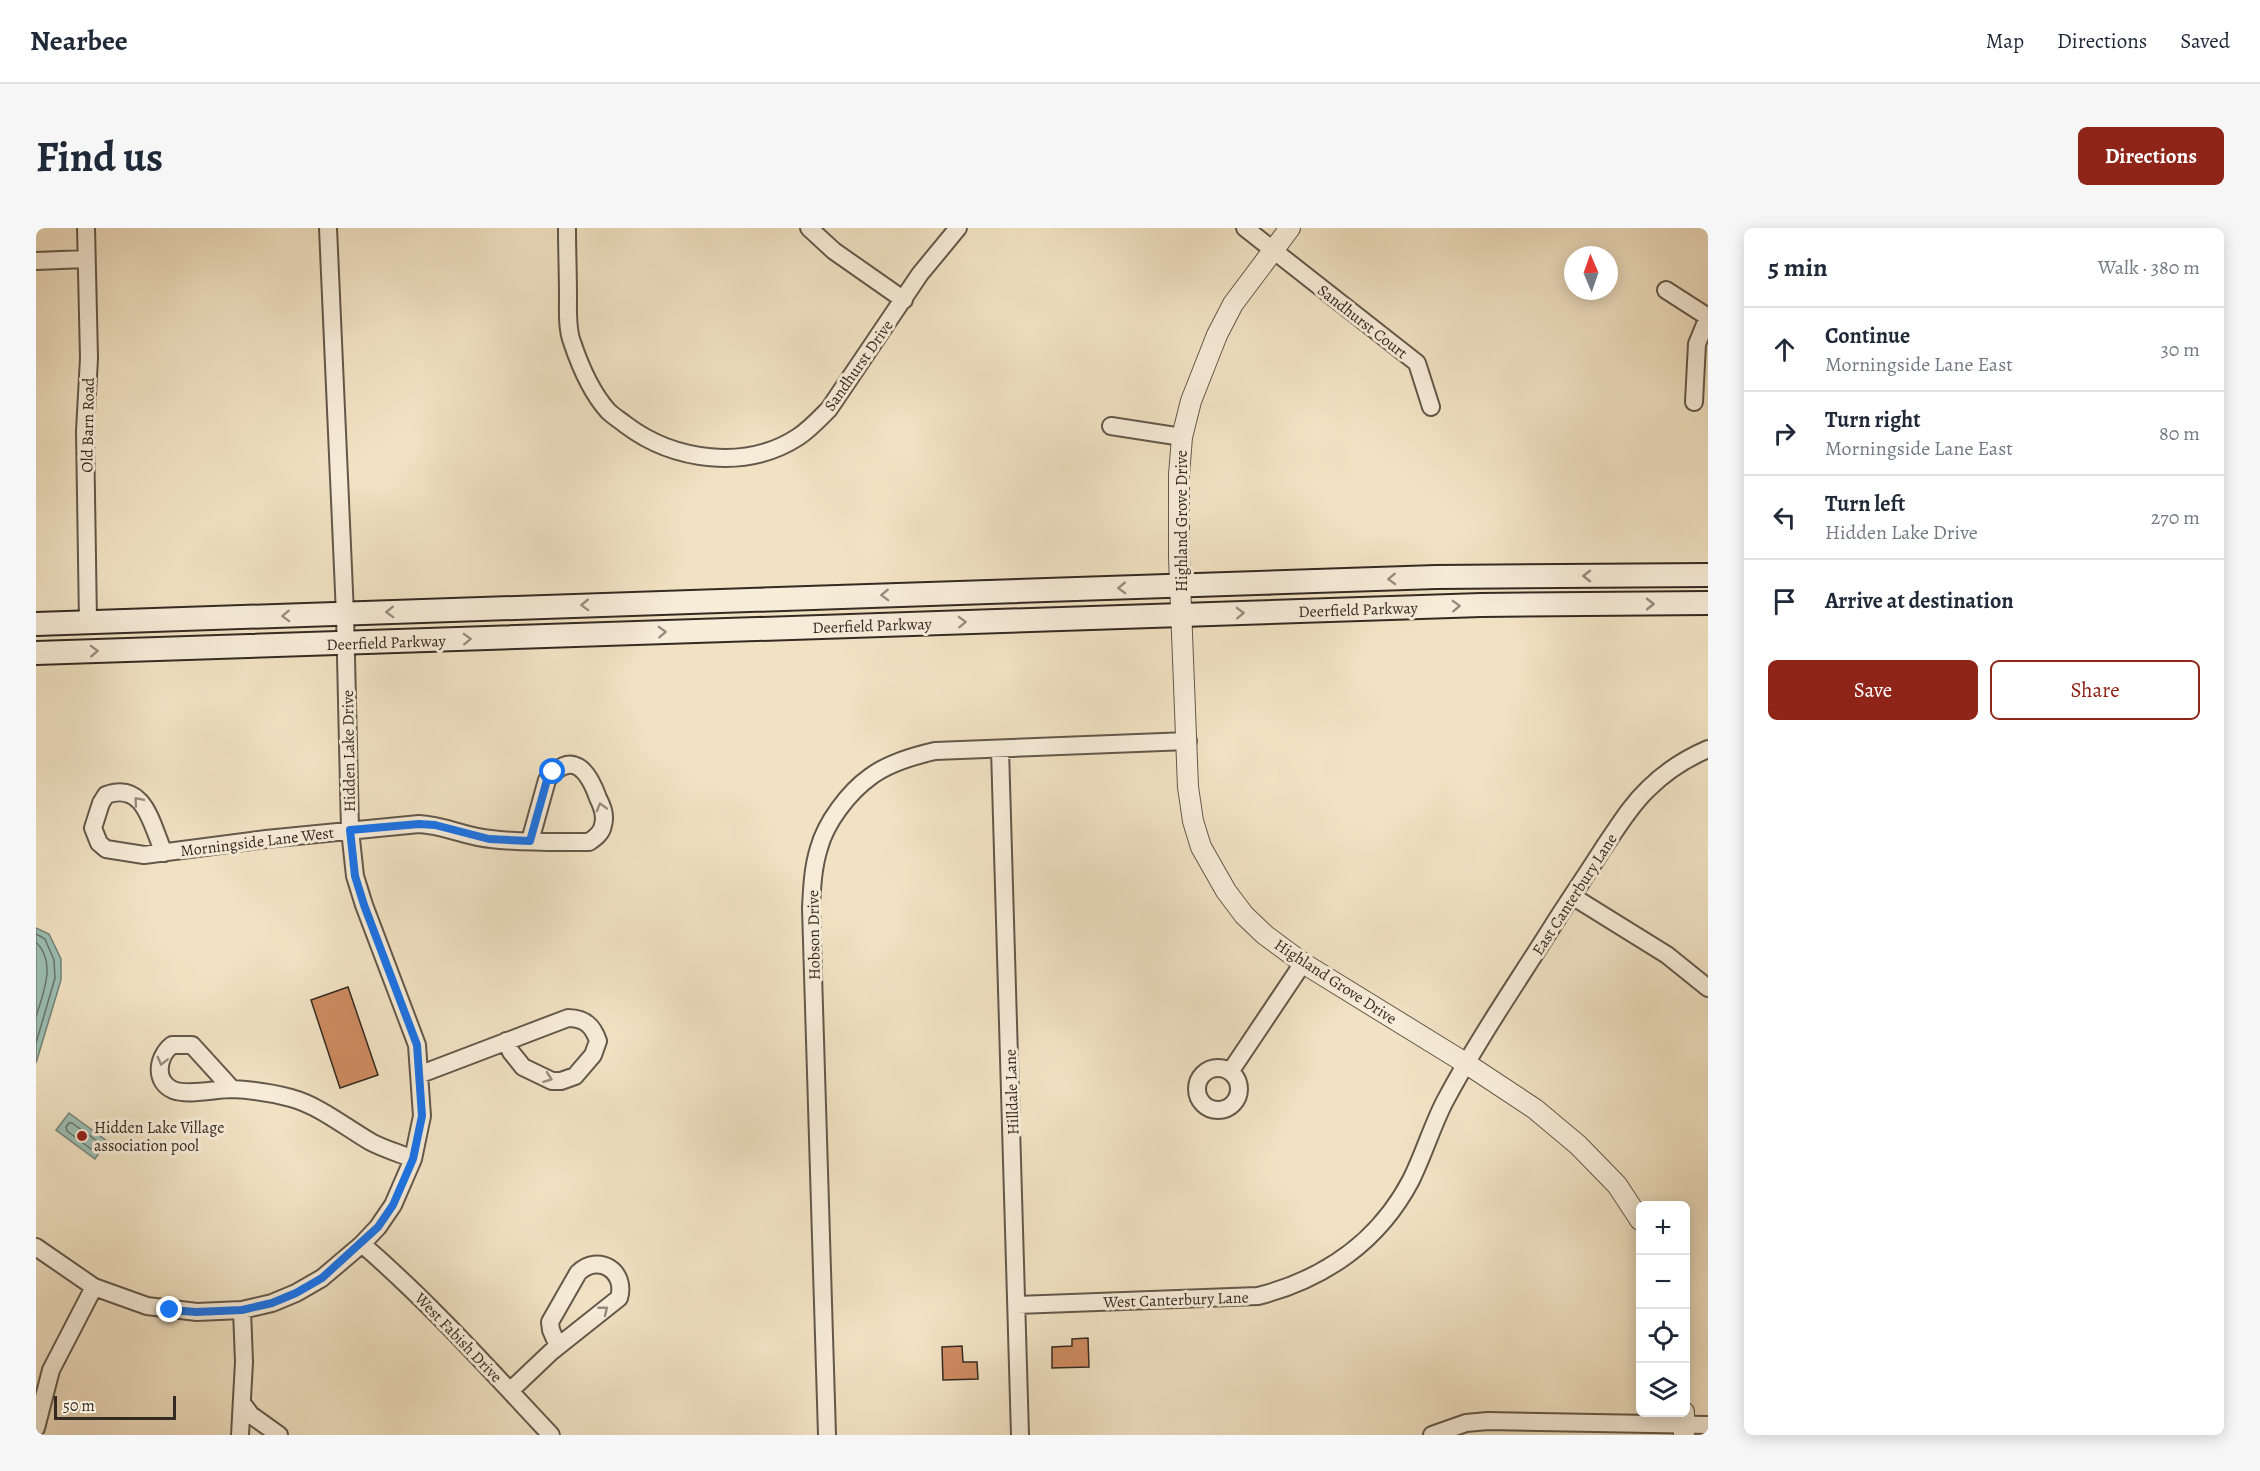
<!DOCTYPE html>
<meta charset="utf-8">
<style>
body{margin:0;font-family:Alegreya,serif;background:#f6f6f7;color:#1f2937}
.controls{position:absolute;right:18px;bottom:18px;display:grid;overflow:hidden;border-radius:9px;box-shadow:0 3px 15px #0003}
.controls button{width:54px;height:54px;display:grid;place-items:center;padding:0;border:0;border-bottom:2px solid #e0e1e3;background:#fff;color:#1f2937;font:30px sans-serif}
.compass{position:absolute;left:1528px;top:18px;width:54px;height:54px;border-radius:50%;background:#fff;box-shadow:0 3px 15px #0003;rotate:358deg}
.scale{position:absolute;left:18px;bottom:15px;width:122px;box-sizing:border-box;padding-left:6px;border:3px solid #342a22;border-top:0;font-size:16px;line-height:21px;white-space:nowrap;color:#342a22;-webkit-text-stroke:4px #f6ecd8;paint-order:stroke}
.stop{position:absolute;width:18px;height:18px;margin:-14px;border:4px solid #1a73e8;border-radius:50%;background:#fff}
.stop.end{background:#1a73e8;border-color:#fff;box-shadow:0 2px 6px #0008}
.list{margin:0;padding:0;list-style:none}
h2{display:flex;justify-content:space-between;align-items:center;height:78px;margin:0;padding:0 24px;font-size:26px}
h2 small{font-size:20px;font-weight:400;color:#747a83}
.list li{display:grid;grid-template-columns:39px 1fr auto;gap:18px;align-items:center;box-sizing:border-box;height:84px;padding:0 24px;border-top:2px solid #e0e1e3}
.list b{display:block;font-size:22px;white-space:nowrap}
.list p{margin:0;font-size:20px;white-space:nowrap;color:#747a83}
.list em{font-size:20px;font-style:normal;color:#747a83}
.actions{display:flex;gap:12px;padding:18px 24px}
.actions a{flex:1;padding:14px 0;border:2px solid #8f2418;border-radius:9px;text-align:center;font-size:21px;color:#8f2418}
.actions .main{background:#8f2418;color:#fff}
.icon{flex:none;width:33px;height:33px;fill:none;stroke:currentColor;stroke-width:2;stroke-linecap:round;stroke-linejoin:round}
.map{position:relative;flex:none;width:1672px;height:1207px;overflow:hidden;border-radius:9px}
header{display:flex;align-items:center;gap:36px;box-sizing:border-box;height:84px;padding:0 30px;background:#fff;border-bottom:2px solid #e0e1e3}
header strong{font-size:28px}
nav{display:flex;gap:33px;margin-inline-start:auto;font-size:21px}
.intro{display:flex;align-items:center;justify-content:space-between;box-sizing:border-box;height:144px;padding:0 36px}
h1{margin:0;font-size:42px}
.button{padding:15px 27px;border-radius:9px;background:#8f2418;color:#fff;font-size:21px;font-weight:700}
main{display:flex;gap:36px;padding:0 36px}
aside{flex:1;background:#fff;border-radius:9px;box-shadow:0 3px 15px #0003}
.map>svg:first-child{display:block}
.water{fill:#9bbeb2;stroke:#728378;stroke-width:1.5}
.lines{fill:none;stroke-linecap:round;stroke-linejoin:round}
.shore{stroke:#68746a;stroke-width:1.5}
.building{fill:#ce8b60;stroke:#342a22;stroke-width:1.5}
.minor-casing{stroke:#63584a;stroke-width:20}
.tertiary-casing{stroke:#63584a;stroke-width:22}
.secondary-casing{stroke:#342a22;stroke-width:26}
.minor{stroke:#f6ecd8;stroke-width:16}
.tertiary{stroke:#f6ecd8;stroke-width:20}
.secondary{stroke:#f6ecd8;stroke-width:22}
.oneway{stroke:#958b7d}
.route{stroke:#1a73e8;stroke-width:8}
.poi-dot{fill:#8f2418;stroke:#f6ecd8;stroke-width:2}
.labels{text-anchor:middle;stroke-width:6;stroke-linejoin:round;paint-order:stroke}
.street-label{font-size:16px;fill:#342a22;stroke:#f6ecd8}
.poi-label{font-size:16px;fill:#342a22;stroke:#f6ecd8;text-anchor:start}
</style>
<header>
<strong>Nearbee</strong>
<nav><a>Map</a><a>Directions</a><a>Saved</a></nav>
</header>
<div class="intro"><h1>Find us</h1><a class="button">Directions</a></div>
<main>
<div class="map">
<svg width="1672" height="1207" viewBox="0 0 1672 1207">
<rect width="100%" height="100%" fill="#f1e2c3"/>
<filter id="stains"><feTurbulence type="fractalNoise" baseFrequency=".00333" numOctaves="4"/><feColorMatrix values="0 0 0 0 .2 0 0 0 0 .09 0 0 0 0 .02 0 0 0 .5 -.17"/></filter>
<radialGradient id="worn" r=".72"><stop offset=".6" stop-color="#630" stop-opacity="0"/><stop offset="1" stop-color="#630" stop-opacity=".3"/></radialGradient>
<path class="water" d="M0,700L13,706L25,731V752L0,835Z
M33,885L71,913L59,931L20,902Z"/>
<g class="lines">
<path class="shore" d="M0,706L9,711L18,732L19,750L0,815
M0,714C21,735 7,765 0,789
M33,895H36L61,913L62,916L59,920L55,921L31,903L30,899Z"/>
</g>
<path class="building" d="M312,759L342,847L304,860L275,772Z
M1052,1110L1053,1139L1016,1140V1119L1036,1118V1111Z
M926,1118L927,1134H941L942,1151L907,1152L906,1119Z"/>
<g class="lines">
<g class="minor-casing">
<path id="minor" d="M50,0L53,130L49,203L52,394
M531,0C531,23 532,46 532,69C532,83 531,101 536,114C544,138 555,164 572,183C577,188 584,192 590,197C638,233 710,243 762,209C774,201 783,191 793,181L884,46L922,0
M773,0L798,23L868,72
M1209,0L1381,135L1395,179
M0,33L50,31
M1630,62L1672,89
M1658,174L1661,116L1672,89
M1075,198L1146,209
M964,521L984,1207
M128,625C115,596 109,553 70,567L65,575L57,600L63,615L70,621L108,627L230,611L383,596C408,597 430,609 455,611C487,615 520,614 553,614C559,610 566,605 567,597C570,587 566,578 562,570C552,542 536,521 511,552L494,613
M1536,668L1631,727L1672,760
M1161 861a21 21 0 1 1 42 0a21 21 0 1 1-42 0Z
M1194,844L1267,735
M385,846L532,790C549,790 557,798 562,813L557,827L539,848L525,853H516L487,839L475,824L470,813
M196,861L156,817H136C122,828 117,853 137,862C152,868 180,861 196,861C216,862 237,865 255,870C284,878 309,899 335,914C348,921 363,925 377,931
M326,1016C394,1075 453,1141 515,1207
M0,1019L58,1059L111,1078L161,1084L206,1082L236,1075L260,1065L286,1050L326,1016L342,999L357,977L377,931L386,888L381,817L328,677L319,648L314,602L309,386L292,0
M981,1077L1222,1068C1289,1051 1343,1013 1375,952C1388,926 1396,898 1409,873C1441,813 1480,756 1516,699C1533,672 1551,646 1568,619C1582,599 1594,578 1612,561C1628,545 1651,530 1672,521
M474,1163L515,1124L583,1070C591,1043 562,1025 542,1045L514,1094L515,1102L522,1118
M206,1175L215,1187L243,1207
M0,1200L15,1142L58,1059
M204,1207L208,1134L206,1082
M791,1207L775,680C776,659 777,639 783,620C790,594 813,564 834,549C852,535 877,528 899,523L1152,513
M1396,1207L1430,1195L1452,1193L1672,1197"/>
</g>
<g class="tertiary-casing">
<path id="tertiary" d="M1254,0L1197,76L1181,107L1155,173L1146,209L1143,247V329L1152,559L1157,593L1165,619L1190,663L1208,687L1229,707L1267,735L1431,836L1499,881L1542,917L1581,957L1604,992
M1648,1207V1184"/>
</g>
<g class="secondary-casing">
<path id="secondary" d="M0,396L1400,349L1672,347
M0,425L1445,377L1672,375"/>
</g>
<use href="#minor" class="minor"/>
<use href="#tertiary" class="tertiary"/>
<use href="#secondary" class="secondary"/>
</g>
<defs><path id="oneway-chevron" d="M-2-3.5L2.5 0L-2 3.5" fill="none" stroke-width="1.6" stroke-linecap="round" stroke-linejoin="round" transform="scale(1.5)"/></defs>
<g class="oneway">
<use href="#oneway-chevron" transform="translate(1551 348) rotate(180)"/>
<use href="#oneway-chevron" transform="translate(1356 351) rotate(178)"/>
<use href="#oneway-chevron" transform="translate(1086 360) rotate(178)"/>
<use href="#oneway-chevron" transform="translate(849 367) rotate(178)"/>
<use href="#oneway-chevron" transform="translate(1614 376)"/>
<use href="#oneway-chevron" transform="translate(549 377) rotate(178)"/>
<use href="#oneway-chevron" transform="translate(1420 378) rotate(-2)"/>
<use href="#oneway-chevron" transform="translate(354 384) rotate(178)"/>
<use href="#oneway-chevron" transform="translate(1204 385) rotate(-2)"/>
<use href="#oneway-chevron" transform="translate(250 388) rotate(178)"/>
<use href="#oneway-chevron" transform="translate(926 394) rotate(-2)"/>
<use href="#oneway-chevron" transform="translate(626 404) rotate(-2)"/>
<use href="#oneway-chevron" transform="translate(431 411) rotate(-2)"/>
<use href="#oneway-chevron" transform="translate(58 423) rotate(-2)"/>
<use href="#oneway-chevron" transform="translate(102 573) rotate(-130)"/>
<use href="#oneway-chevron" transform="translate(565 579) rotate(-106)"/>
<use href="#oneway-chevron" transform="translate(126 833) rotate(104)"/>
<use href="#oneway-chevron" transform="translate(512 850) rotate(20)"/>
<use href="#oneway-chevron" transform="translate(568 1082) rotate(-39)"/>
</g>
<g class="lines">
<path class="route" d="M134,1082L160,1084L206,1082L236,1075L260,1065L286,1050L342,999L357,977L377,931L386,888L381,817L328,677L319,648L314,602L383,596L399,597L453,611L494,613L511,552L517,544"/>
</g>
<circle class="poi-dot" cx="46" cy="908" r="6"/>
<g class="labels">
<g class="street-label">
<text transform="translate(1327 93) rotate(38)" y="6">Sandhurst Court</text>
<text transform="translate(822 137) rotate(-55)" y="6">Sandhurst Drive</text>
<text transform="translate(51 197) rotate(-89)" y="6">Old Barn Road</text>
<text transform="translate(1145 293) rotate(-90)" y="6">Highland Grove Drive</text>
<text transform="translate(1322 381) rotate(-2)" y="6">Deerfield Parkway</text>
<text transform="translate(836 397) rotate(-2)" y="6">Deerfield Parkway</text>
<text transform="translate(350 414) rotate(-2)" y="6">Deerfield Parkway</text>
<text transform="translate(312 523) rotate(-91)" y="6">Hidden Lake Drive</text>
<text transform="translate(221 613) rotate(-7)" y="6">Morningside Lane West</text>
<text transform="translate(1538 666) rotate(-57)" y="6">East Canterbury Lane</text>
<text transform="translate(777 707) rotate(-91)" y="6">Hobson Drive</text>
<text transform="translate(1300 753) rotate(33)" y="6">Highland Grove Drive</text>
<text transform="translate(975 864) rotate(-92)" y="6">Hilldale Lane</text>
<text transform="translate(1140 1071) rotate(-2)" y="6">West Canterbury Lane</text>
<text transform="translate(423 1109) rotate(46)" y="6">West Fabish Drive</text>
</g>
<g class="poi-label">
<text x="58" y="905">Hidden Lake Village<tspan x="58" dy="18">association pool</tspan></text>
</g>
</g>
<rect width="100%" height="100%" filter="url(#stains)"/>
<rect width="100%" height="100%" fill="url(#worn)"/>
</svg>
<div class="controls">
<button>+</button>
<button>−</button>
<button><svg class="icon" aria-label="locate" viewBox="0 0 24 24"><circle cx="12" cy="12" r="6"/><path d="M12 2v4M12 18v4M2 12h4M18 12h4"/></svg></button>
<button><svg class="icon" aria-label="layers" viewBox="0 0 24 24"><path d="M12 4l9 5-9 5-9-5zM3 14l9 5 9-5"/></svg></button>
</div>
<svg class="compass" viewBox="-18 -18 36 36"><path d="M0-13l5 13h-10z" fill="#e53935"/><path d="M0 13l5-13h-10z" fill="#747a83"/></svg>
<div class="scale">50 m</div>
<div class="stop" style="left:517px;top:544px"></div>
<div class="stop end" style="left:134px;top:1082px"></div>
</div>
<aside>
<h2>5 min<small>Walk · 380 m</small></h2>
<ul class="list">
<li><svg class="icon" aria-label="ahead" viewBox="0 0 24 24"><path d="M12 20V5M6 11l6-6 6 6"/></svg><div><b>Continue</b><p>Morningside Lane East</p></div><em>30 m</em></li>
<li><svg class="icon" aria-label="right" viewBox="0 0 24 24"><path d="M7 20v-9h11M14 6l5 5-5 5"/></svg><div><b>Turn right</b><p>Morningside Lane East</p></div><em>80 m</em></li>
<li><svg class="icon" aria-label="left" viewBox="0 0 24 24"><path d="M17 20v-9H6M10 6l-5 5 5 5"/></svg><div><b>Turn left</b><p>Hidden Lake Drive</p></div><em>270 m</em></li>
<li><svg class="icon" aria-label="arrive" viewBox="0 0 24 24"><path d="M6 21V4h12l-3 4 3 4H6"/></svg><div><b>Arrive at destination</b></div></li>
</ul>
<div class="actions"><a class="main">Save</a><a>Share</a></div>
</aside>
</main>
